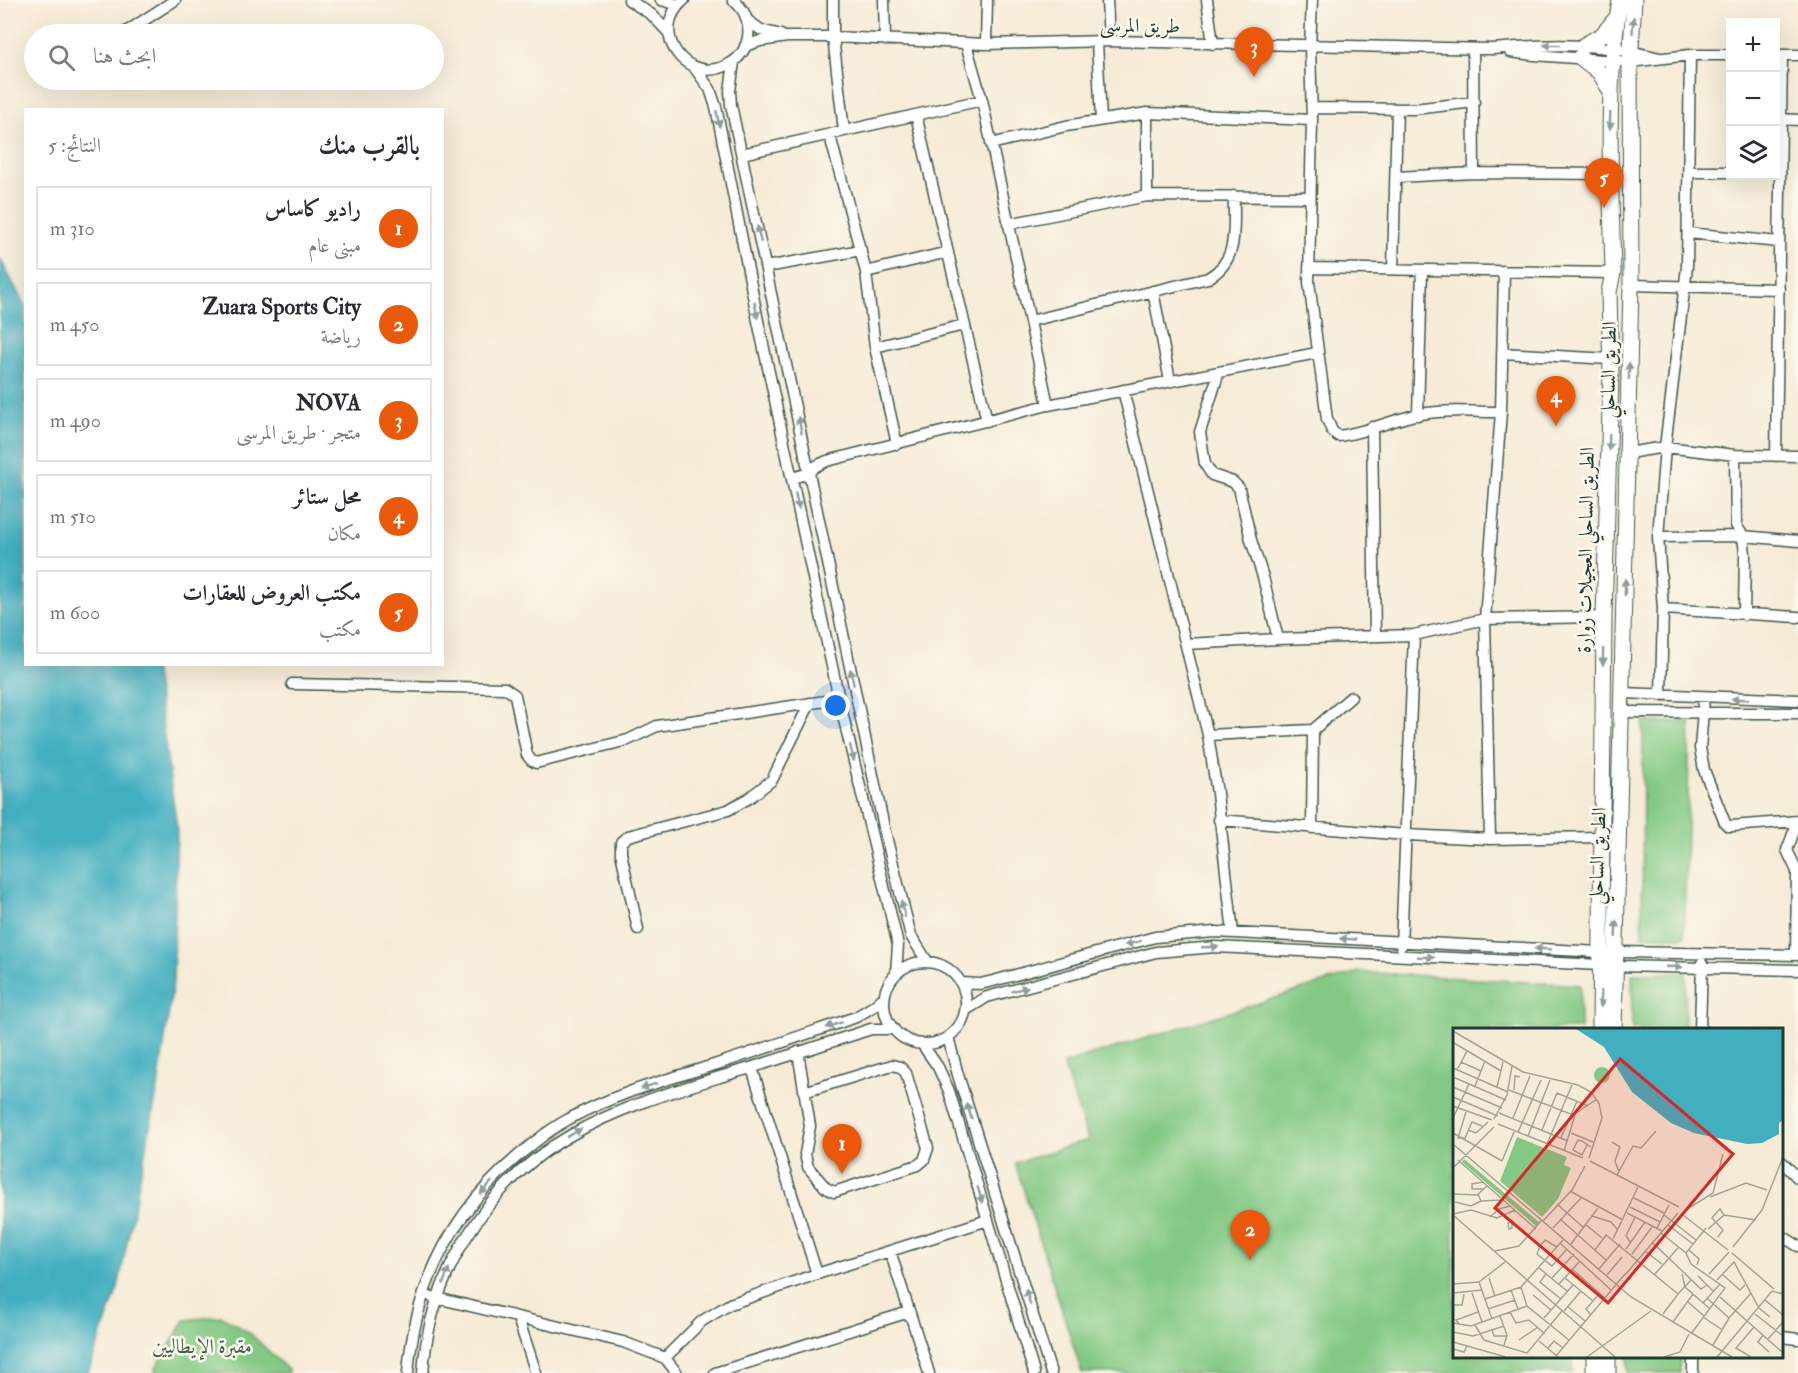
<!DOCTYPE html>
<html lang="ar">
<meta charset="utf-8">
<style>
body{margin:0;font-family:"IM FELL Double Pica",Amiri,serif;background:#f7f7f7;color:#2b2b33;direction:rtl}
.controls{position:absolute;right:18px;top:18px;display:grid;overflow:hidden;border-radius:0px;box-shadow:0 6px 24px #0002}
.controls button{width:54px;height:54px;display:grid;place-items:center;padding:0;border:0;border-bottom:2px solid #e1e1e2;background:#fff;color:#2b2b33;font:30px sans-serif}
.you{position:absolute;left:836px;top:706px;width:21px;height:21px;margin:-15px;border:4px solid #fff;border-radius:50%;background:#1a73e8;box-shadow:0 0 0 9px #1a73e833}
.badge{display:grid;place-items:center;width:39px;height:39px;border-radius:50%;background:#ea580c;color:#fff;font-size:20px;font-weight:700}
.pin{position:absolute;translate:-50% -50px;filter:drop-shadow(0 2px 3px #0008)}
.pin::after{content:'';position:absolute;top:32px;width:21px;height:18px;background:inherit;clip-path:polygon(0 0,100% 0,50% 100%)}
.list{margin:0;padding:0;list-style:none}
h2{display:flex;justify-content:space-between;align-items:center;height:78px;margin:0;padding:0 24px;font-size:26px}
h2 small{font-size:20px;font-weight:400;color:#7c7c81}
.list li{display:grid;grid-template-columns:39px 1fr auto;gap:18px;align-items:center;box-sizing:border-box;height:84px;margin:0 12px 12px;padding:0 12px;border:2px solid #e1e1e2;border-radius:0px}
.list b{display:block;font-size:22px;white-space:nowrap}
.list p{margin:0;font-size:20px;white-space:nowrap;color:#7c7c81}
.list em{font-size:20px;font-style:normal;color:#7c7c81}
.icon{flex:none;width:33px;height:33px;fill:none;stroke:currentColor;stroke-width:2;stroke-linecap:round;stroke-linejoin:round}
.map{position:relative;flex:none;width:1798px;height:1373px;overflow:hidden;direction:ltr}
.search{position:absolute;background:#fff;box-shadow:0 6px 24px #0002;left:24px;top:24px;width:420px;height:66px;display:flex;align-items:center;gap:15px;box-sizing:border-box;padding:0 21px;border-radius:33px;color:#7c7c81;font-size:22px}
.panel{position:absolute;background:#fff;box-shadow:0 6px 24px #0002;left:24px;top:108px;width:420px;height:558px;border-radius:0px;direction:rtl}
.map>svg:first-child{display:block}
.green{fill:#83c984;stroke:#51835c;stroke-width:1.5}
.water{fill:#42afc0;stroke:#30767a;stroke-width:1.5}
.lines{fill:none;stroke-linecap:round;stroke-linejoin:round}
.minor-casing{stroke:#3f574c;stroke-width:13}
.highway-casing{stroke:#3f574c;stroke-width:17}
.minor{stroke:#fff;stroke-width:10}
.highway{stroke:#fff;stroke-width:15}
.oneway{fill:#8f9e9a}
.labels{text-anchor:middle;stroke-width:5;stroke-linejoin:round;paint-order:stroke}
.street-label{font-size:20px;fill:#1f3d34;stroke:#fbf7ec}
.park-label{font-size:20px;fill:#386048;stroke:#fbf7ec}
.inset-road{fill:none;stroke:#a0a595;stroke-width:1.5}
.view{fill:#d62828;fill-opacity:0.15;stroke:#d62828;stroke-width:3}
.inset-edge{fill:none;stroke:#1f3d34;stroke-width:3}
</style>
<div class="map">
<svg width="1798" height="1373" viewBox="0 0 1798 1373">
<rect width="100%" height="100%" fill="#fbf7ec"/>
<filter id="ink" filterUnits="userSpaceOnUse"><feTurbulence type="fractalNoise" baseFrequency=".0167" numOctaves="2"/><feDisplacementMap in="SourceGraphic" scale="12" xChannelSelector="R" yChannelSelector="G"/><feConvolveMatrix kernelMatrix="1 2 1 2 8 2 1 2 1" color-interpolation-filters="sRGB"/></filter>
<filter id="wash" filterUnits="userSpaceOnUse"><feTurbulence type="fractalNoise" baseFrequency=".008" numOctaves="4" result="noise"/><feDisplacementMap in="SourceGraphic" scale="24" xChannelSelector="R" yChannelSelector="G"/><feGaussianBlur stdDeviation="1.35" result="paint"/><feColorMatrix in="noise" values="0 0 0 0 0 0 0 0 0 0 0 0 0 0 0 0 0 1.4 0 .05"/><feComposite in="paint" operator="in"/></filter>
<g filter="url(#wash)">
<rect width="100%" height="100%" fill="#f6ebd6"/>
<path class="green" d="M1643,722H1690L1684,937L1642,936Z
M1358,972L1580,985V1029L1454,1030V1356L1573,1357V1373H1082L1015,1163L1088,1140L1063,1064Z
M1686,973L1685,1029H1632V974Z
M222,1316L251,1334L288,1370V1373H155L156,1368L185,1320Z
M1628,1357H1680V1373H1628Z"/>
<path class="water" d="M0,258L25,306L26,664L154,665L177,828L173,982L158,1088L118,1288L88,1373H0Z"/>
</g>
<g filter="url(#ink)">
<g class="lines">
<g class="minor-casing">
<path id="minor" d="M629,0L652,15L669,33
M661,0L679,5
M684,0C646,32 688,89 731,63C740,58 747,47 748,37C750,23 745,9 733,0
M833,0V37L844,131
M884,0L885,40
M1107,0L1109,41
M1207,0L1213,44
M1312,0L1310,47L1312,120L1309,282L1327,419L1332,431L1338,436C1364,433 1389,421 1415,415C1442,409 1473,412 1501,412
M747,20L761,30L781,35
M123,34L175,0
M1097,42L1101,120
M966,44L982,100L1048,405
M986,44L987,0
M745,46L760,41L787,37H833L986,44L1109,41L1493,49C1552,43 1603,43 1660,58
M1473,49L1474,173
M1510,52L1534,55L1630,62L1690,55H1730
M1777,55H1798
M734,62L730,91L731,105L885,832L911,936L927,961
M694,67L710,89L716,107L758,321L839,699L898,945L896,973
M1312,108L1414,109L1474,102
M916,115L987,421
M1781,119L1798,120
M830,136L866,272L875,347L897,444
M991,144L1066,126L1147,113L1312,120
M742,154L982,100
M1689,172H1730
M1396,177L1474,173L1611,174
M1147,196V113
M1008,224L1147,196L1310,197
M1688,233L1779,242
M766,267L861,250
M1309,268L1613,273
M1393,269L1397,109
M866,272L948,252
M1631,285L1779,289
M1153,291L1170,381
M1030,321L1208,278C1240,260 1233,228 1234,196
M875,347L964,325
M1502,353L1610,359
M1219,372L1200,432L1205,464L1212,475L1233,482L1239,488L1251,540L1263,577L1278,639
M1123,390L1208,735L1217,793L1233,933
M1418,415L1422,270
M1372,427L1375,636
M1628,453L1665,447L1735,455L1798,456
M1735,455L1736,525L1743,536L1745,554L1744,615
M1776,456L1782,55
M792,478L806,474L816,466L827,461L1048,405L1317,353
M1658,537L1743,536L1798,541
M1663,609L1798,617
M1186,644L1278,639L1414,635L1485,619L1604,617
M292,684L505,688L515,695L527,755L531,760L536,763L628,740L657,726L839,699
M1623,693L1798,700
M1661,695L1663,609L1658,537L1665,447L1687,267L1690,55
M1704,698L1700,748L1704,770L1725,823L1728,826H1732L1798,821
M1623,712L1798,713
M1208,735L1313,730
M1219,820L1406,835L1490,839L1601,837
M1312,828L1313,730L1351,697
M1490,839L1485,619L1501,412L1504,271
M638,929L621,853V842L628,836L728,810L749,798L772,780L810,703
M1401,946L1414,635
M1616,952L1798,955
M1796,955L1797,871L1787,850L1798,821
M884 1003a41 41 0 1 1 82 0a41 41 0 1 1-82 0Z
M1616,966L1798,970
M962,983L980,984L993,981L1155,937L1215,932L1601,952
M966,1010L987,997L1156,952L1215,947L1601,965
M1700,1030L1702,963
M948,1037L958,1075L1051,1373
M922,1044L938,1067L949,1091L1034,1373
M798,1052L810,1126L805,1154L808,1167L826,1188L834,1192L918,1165L924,1160L928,1148L906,1073L900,1067L892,1065L804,1092
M752,1068L817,1274
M1782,1162L1798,1178
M1782,1236L1798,1246
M890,1251L929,1373
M432,1297L623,1342L665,1358L677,1373
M518,1318L536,1373
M1782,1337L1798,1339
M665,1358L702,1321L730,1304L817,1274L988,1220
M408,1373C415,1286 451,1213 518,1156C533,1143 550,1129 569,1119C614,1094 665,1080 714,1065C761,1050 809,1033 856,1017L874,1006L884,997
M423,1373C429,1276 486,1183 571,1135C621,1106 678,1090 733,1073C775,1061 817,1046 859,1033L871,1029H893
M715,1373L909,1312
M1693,1373V1356"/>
</g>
<g class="highway-casing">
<path id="highway" d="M1584,45L1602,35L1617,17
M1580,57L1599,72L1611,92
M1600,1030L1604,617L1611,374L1609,292L1613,273C1611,182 1605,90 1620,0
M1614,1030L1631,285L1630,62L1634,0
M1594,1373V1356
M1608,1373V1356"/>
</g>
<use href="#minor" class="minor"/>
<use href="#highway" class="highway"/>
</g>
<defs><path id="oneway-solid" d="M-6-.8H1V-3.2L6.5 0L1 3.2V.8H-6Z" transform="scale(1.5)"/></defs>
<g class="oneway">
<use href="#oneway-solid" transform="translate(1633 25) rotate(-86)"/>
<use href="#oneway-solid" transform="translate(1552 45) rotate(-180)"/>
<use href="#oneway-solid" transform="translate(718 119) rotate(79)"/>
<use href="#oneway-solid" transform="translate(1610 121) rotate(92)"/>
<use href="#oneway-solid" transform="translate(759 234) rotate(-102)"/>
<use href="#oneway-solid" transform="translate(756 310) rotate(79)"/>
<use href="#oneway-solid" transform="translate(1629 371) rotate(-89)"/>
<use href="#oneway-solid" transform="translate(800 425) rotate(-102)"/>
<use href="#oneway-solid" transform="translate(1609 442) rotate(92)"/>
<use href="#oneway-solid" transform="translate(797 501) rotate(78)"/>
<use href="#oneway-solid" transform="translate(1625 587) rotate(-89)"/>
<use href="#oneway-solid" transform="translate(1603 657) rotate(91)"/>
<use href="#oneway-solid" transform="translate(852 677) rotate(-102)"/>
<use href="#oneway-solid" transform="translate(1740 699) rotate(-178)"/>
<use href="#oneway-solid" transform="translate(852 753) rotate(76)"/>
<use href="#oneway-solid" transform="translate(903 909) rotate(-104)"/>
<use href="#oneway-solid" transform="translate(1616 929) rotate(-88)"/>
<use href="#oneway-solid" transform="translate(1348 939) rotate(-177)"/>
<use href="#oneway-solid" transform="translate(1133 943) rotate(165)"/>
<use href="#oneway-solid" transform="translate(1210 947) rotate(-2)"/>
<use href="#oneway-solid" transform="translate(1543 949) rotate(-177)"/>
<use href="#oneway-solid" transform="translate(1426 957) rotate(2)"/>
<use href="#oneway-solid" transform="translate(1674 967) rotate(2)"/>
<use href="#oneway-solid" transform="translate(1020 989) rotate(-15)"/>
<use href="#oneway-solid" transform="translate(1601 999) rotate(91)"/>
<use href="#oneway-solid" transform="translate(834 1025) rotate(161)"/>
<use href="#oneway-solid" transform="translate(649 1086) rotate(161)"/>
<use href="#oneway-solid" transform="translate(969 1111) rotate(-108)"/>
<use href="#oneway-solid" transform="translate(574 1133) rotate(-30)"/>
<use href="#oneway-solid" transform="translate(486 1188) rotate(132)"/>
<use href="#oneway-solid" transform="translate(980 1195) rotate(74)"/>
<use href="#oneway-solid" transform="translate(446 1276) rotate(-70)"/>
<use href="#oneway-solid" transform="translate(1028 1297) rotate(-107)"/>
</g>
</g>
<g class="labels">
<g class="street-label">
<text transform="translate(1140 25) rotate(1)" y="7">طريق المرسى</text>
<text transform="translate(1608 370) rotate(-89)" y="7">الطريق الساحلي</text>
<text transform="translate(1585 550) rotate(-89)" y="7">الطريق الساحلي العجيلات زوارة</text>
<text transform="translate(1597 856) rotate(-88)" y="7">الطريق الساحلي</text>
</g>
<g class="park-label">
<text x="202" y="1353">مقبرة الإيطاليين</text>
</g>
</g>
<g transform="translate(1453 1028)">
<rect width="330" height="330" fill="#f6ebd6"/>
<path d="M141 47a8 8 0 1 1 16 0a8 8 0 1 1-16 0ZM64,109L114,129L111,137L118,140L105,171L89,189L47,153ZM11,131L86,194L83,198L9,134Z" fill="#83c984"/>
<path d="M123,1H330V92L326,95V106L309,115L294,116L241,105L218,95L179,64L151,19Z" fill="#42afc0"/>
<path class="inset-road" d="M0,3L70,44L125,57L138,64L146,75L149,90L136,130M1,15L48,43M8,34L28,43M0,40L55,64M4,42L14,23M0,49L53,72M22,58L32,33M0,59L49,80M44,59L50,34M56,62L120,87L144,71M61,62L62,48L67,49M0,69L45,88M0,78L39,92M13,84L5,110H12L19,94L29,98M46,85L115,113M0,90L16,56M60,90L77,48M41,91L54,67L59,38M45,96L130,130M15,102L23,105L35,94M89,102L104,65L135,78M65,104L88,52M0,105L49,133M118,105L140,114M75,108L97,52M108,110L124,73M159,114L167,119L162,133L166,144M0,116L178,269L279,329M94,116L119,57M134,117L129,127L120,122L125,112L129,113L138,119M111,123L122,87M5,132L83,201M49,133L61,104M137,133L226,179M0,140L41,99M164,147L180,118L188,120L203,103M30,161H19V156L30,154M117,163L170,192M0,166L24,167L34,158M25,166L28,173L49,172M257,169L293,155L314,162M181,170L211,185M2,174L18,178L28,173M104,176L130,199M177,179L207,194M233,182L260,165L270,126M264,184L259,190L270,202L265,209M174,185L209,203M0,186L18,182L44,190L62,182M0,187L129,300M211,187L243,212M230,187L275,222M271,187L303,192M139,188L158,194L164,201M37,189L46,181L57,178M107,191L153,232M59,193V200L56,201L55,195ZM90,193L119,162L132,138M132,196L149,210M215,197L240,216M100,200L128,170M204,200L216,177M255,201L271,187L267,181L264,184M208,205L233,225L253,200M76,208L87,218L84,226L99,238L114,221M160,211L185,159M107,215L158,262M178,215L173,208L182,189M200,215L248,261L254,257M118,216L145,180M87,218L92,212L104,219M280,219L309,182L330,129M173,221L192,194M142,222L153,207L225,266L210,286M236,222L246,231L244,237M42,223L66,218L88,193M192,223L209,236M233,225L238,236L272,260L238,306M279,225L321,261M179,226L199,199M86,240L114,263M119,241L152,270M146,241L167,216M93,246L87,254L108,271M202,246L225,220M229,246L232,259L256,280M256,246L276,224M269,246L287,262L292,257M154,247L169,229M172,247L225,185M245,248L260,263M36,250L42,268M99,250L121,226M112,250L140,273M264,252L281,234L306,280L317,289M26,254L39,291M0,256L26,254L52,234M106,256L127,233M68,259L74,278L116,312M58,262L65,281M0,265L29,262M19,265L29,294M225,266L238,252M80,267L98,282M267,269L329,324M254,270L276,290M32,271L68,259L110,212M312,272L330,287M235,274L251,288M250,275L267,256M0,277H9L11,266M115,279L132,293M35,281L62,272M111,283L128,263M57,284L63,295L76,292L92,306M137,286L133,281L147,265M302,286L330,308M47,288L54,307L51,317M250,289L268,301M91,290L120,257M220,294L240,266M0,295L18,298L74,278M7,297L3,292L25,284M22,297L31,312L74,325L109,283M128,299L162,329M39,302L41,308H53M0,304L20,308L51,298M310,307L305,314L316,324M315,311L330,294M66,312L85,299M86,313L105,329M0,314L53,329M260,317L276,290L298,265M95,320L101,313L110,320M0,321L11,324L14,318M103,328L172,246M134,329L198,283M211,329L227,324L236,306M264,329L319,263L330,266M298,329L283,320L301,299"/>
<path class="view" d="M167,31L280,126L155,275L42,180Z"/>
<rect width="330" height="330" class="inset-edge"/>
</g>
</svg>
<div class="controls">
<button>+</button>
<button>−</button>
<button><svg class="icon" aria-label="layers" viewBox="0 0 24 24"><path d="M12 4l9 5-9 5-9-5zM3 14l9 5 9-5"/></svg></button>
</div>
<div class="you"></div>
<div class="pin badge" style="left:842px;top:1174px">1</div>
<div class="pin badge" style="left:1250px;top:1260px">2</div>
<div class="pin badge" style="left:1254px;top:77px">3</div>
<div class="pin badge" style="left:1556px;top:426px">4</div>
<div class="pin badge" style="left:1604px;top:208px">5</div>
<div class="search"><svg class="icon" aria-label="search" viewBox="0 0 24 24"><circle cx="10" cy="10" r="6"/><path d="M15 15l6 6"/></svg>ابحث هنا</div>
<section class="panel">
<h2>بالقرب منك<small>النتائج: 5</small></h2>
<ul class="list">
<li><span class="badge">1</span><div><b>راديو كاساس</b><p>مبنى عام</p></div><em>310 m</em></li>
<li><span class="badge">2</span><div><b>Zuara Sports City</b><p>رياضة</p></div><em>450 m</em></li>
<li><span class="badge">3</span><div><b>NOVA</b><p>متجر · طريق المرسى</p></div><em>490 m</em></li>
<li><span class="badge">4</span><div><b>محل ستائر</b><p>مكان</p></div><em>510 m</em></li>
<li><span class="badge">5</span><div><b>مكتب العروض للعقارات</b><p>مكتب</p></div><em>600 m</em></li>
</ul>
</section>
</div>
